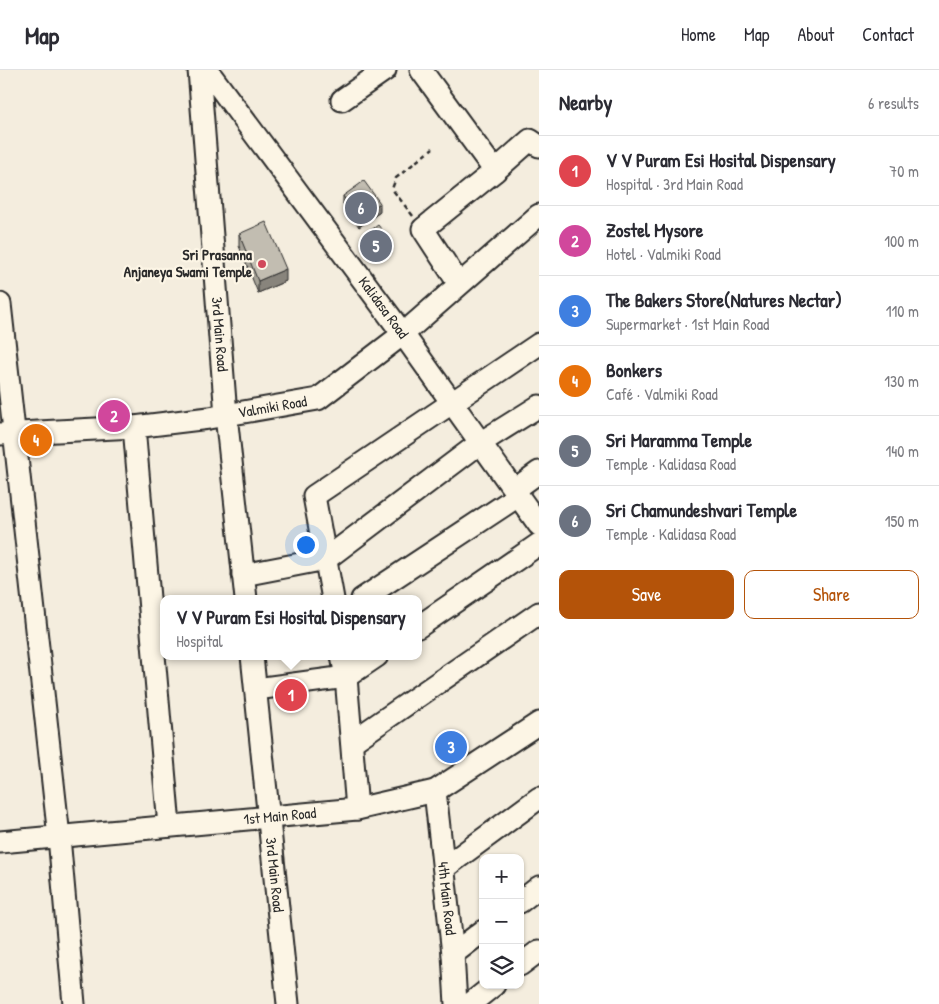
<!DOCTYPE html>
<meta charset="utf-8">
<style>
body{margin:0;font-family:"Patrick Hand",sans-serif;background:#f7f7f7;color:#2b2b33}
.controls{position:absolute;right:15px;bottom:15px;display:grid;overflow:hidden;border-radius:10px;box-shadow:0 1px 4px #0004}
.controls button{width:45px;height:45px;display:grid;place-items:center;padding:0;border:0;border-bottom:1px solid #e1e1e2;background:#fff;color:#2b2b33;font:25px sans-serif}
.you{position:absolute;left:305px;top:474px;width:18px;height:18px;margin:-12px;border:4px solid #fff;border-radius:50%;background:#1a73e8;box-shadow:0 0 0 8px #1a73e833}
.badge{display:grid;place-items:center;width:32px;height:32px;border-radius:50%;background:#b45309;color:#fff;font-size:16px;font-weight:700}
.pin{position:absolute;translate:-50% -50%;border:2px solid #fff;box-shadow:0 1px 5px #0006}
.popup{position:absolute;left:160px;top:525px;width:262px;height:65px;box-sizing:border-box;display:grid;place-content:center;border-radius:10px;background:#fff;filter:drop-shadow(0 1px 4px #0005);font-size:16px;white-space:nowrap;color:#7c7c81}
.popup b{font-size:19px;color:#2b2b33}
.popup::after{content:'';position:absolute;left:50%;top:100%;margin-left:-10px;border:10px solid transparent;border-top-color:#fff}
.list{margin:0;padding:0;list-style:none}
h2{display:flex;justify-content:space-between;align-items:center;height:65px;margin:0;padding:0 20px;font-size:21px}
h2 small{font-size:16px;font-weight:400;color:#7c7c81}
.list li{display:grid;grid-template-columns:32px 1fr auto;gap:15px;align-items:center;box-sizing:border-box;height:70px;padding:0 20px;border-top:1px solid #e1e1e2}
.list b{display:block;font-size:19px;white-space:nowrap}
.list p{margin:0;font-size:16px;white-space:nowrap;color:#7c7c81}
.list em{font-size:16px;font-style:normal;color:#7c7c81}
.actions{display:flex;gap:10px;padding:15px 20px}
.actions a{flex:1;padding:11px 0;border:1px solid #b45309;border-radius:10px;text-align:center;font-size:18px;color:#b45309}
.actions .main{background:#b45309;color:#fff}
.icon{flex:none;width:28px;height:28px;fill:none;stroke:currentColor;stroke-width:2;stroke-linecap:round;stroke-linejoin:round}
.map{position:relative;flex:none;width:539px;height:934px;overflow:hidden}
header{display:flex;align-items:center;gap:30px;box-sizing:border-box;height:70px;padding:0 25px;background:#fff;border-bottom:1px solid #e1e1e2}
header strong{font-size:24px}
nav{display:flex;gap:28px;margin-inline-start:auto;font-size:18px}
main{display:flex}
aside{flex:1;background:#fff}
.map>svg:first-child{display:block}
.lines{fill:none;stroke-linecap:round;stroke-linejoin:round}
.minor-casing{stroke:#2b2b2b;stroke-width:25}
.path{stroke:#2b2b2b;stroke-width:2.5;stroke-dasharray:5 4;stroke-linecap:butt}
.minor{stroke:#fcf5e5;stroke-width:21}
.wall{fill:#a7a398;stroke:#2b2b2b}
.shaded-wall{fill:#88847c;stroke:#2b2b2b}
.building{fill:#c2bdb1;stroke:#2b2b2b}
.poi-dot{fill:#d1495b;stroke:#fcf5e5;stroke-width:2}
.labels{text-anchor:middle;stroke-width:4.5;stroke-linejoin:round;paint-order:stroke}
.poi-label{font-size:15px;font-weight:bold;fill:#2b2b2b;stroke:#fcf5e5;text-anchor:end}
.street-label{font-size:15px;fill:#2b2b2b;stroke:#fcf5e5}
</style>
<header>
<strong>Map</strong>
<nav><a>Home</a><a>Map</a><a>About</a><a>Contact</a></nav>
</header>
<main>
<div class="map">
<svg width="539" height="934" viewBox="0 0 539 934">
<rect width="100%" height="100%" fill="#f4edde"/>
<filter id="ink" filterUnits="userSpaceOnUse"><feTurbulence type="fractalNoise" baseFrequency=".02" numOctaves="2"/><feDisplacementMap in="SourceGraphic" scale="10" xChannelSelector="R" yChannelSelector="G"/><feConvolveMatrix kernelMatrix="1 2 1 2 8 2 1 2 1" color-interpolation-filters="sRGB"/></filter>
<g filter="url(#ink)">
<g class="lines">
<g class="minor-casing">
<g id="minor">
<path id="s1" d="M199,0L226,345L246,529"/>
<path id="s2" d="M207,0L403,264L539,455"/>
<path d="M421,0L495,101L530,70L539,76"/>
<path d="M342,30L385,0"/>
<path d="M459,214L423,159L495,101"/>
<path d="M0,234L59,767L74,934"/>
<path d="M134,357L169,756"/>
<path id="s3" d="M0,364L134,357L209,348L318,329L403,264L539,145"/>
<path d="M514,420L539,402"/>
<path d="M243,505L326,489L480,373L539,336"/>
<path d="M333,529L314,426L539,274"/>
<path d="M362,529L518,426"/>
<path d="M418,557L539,474"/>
<path id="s4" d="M252,586L288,934"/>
<path d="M342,586L346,607L357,739"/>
<path d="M256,619L346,607L377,586"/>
<path d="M352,672L539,543"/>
<path id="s5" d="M435,721L453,884L456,934"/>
<path id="s6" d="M0,772L357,739L435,721L539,653"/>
<path d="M444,798L539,728"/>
<path d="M520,832L539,817"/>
<path d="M453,884L483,861"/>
<path d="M520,895L539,881"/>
<path d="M470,934L494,915"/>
</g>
</g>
<path class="path" d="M413,146L392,119L396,108L433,78"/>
<use href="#minor" class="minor"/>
</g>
<path class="wall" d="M343,126L380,142L359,157L343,134Z
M239,164L286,211L258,223L239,176Z
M363,166L389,177L375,189L363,174Z"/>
<path class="shaded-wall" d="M380,133V142L359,157V149Z
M389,169V177L375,189V180Z
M286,199V211L258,223V211Z"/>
<path class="building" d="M364,111L380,133L359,149L343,126Z
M266,152L286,199L258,211L239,164Z
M378,155L389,169L375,180L363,166Z"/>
</g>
<circle class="poi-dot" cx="262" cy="194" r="5"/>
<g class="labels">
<g class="poi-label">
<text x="252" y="190">Sri Prasanna<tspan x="252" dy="17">Anjaneya Swami Temple</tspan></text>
</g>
<g class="street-label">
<text dy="5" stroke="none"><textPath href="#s2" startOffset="296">Kalidasa Road</textPath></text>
<text dy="5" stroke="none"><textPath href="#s1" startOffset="265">3rd Main Road</textPath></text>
<text dy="5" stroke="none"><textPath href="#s3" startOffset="274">Valmiki Road</textPath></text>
<text dy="5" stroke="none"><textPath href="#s6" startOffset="281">1st Main Road</textPath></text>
<text dy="5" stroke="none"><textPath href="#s4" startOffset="220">3rd Main Road</textPath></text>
<text dy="5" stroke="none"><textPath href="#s5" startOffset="108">4th Main Road</textPath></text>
</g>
</g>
</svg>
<div class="controls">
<button>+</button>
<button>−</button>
<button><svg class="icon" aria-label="layers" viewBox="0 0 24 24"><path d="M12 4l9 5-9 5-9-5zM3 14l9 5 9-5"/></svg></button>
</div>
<div class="you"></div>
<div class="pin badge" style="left:291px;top:625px;background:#e0444e">1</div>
<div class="popup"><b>V V Puram Esi Hosital Dispensary</b>Hospital</div>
<div class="pin badge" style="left:114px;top:346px;background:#d1479c">2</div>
<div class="pin badge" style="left:451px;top:677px;background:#3f7fe0">3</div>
<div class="pin badge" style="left:36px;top:370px;background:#e8710a">4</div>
<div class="pin badge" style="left:376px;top:176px;background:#6b7280">5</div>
<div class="pin badge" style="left:361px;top:138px;background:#6b7280">6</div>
</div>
<aside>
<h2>Nearby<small>6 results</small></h2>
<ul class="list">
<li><span class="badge" style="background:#e0444e">1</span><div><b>V V Puram Esi Hosital Dispensary</b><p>Hospital · 3rd Main Road</p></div><em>70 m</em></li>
<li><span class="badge" style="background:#d1479c">2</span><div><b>Zostel Mysore</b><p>Hotel · Valmiki Road</p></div><em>100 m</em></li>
<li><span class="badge" style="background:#3f7fe0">3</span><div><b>The Bakers Store(Natures Nectar)</b><p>Supermarket · 1st Main Road</p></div><em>110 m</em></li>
<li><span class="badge" style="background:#e8710a">4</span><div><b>Bonkers</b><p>Café · Valmiki Road</p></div><em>130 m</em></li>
<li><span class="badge" style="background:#6b7280">5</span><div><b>Sri Maramma Temple</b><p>Temple · Kalidasa Road</p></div><em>140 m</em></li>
<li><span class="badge" style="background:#6b7280">6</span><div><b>Sri Chamundeshvari Temple</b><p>Temple · Kalidasa Road</p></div><em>150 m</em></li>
</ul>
<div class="actions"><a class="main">Save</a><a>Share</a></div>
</aside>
</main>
